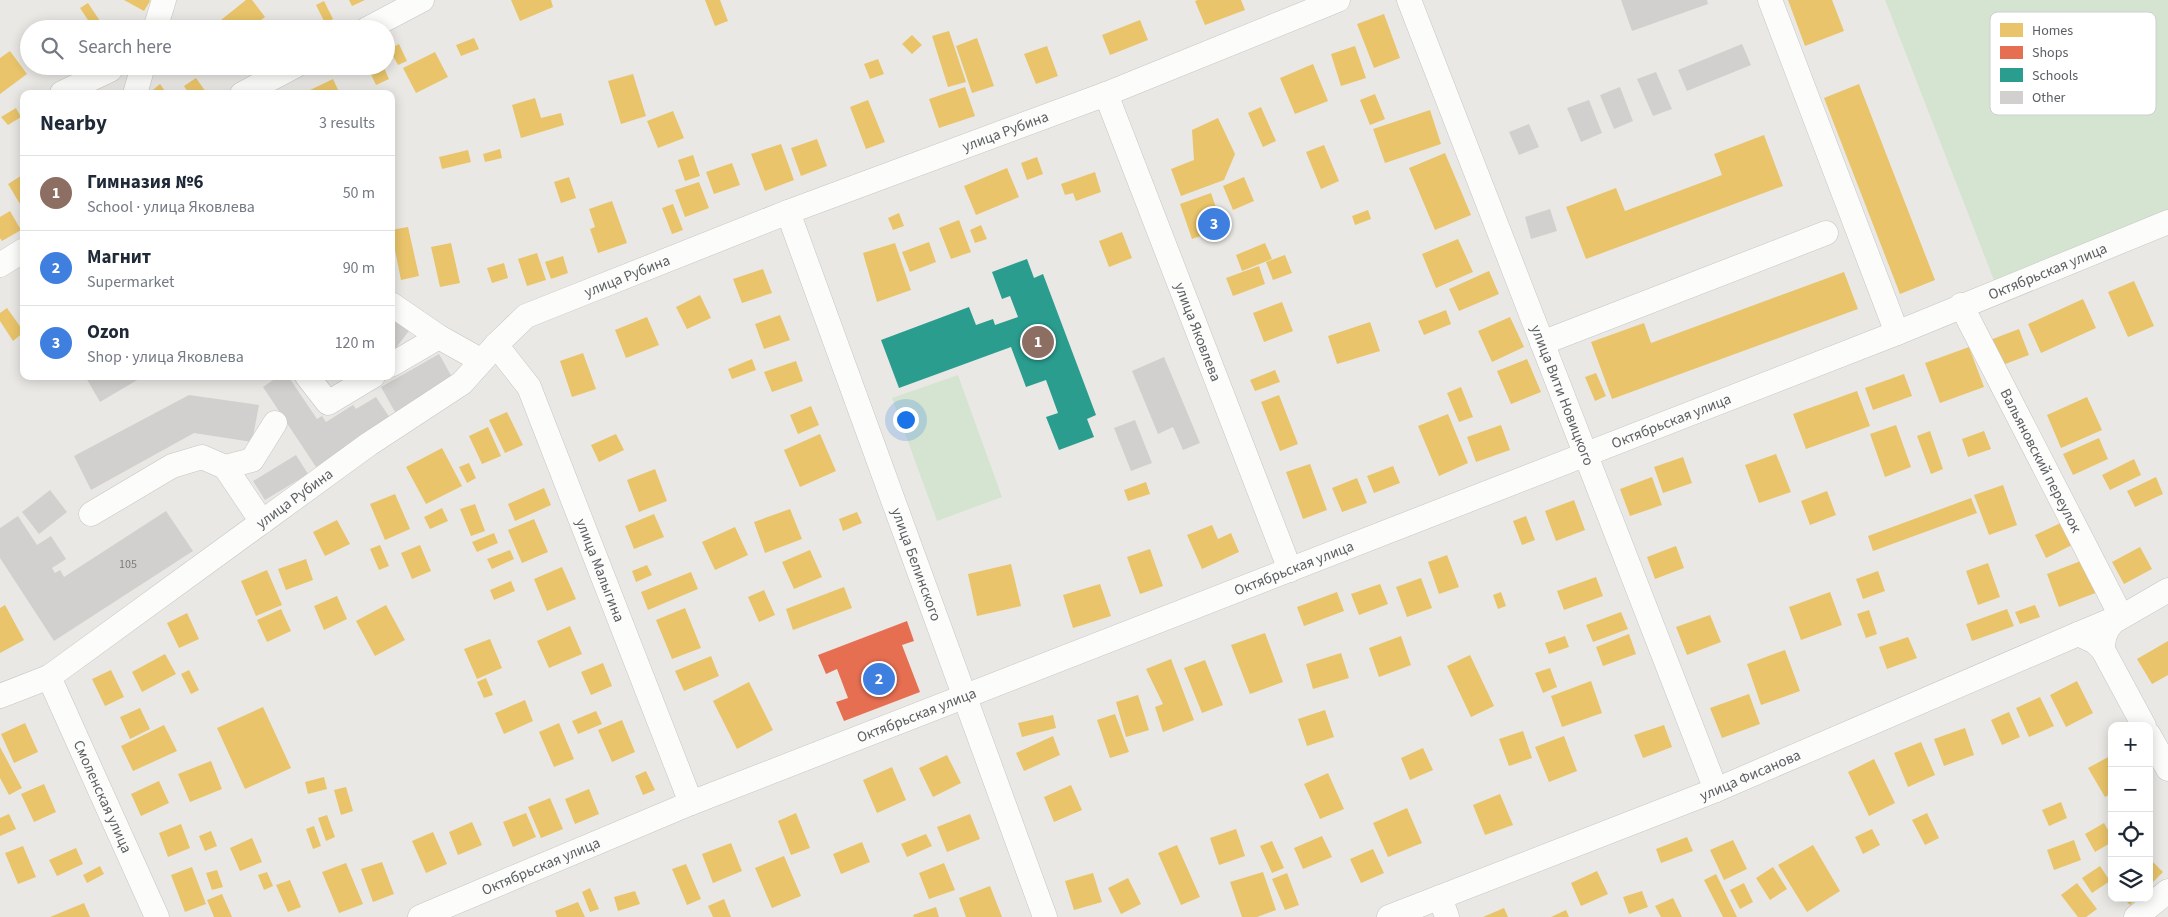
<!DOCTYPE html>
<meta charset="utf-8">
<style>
body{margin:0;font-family:"Source Sans 3",sans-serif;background:#f2f2f3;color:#1f2937}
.controls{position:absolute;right:15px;bottom:15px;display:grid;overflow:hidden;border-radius:10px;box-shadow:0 2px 12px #0003}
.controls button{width:45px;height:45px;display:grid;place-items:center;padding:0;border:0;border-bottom:1px solid #e0e1e3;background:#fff;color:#1f2937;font:25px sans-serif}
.you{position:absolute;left:905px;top:419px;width:18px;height:18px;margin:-12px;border:4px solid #fff;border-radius:50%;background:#1a73e8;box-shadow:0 0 0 8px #1a73e833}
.badge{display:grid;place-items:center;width:32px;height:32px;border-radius:50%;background:#8d8e90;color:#fff;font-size:16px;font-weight:700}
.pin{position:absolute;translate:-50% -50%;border:2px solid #fff;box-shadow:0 1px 5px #0006}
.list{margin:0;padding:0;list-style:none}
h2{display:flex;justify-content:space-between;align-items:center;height:65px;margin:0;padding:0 20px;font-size:21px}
h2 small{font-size:16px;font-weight:400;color:#747a83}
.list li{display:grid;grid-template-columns:32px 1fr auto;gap:15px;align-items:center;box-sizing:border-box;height:75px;padding:0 20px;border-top:1px solid #e0e1e3}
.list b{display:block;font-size:19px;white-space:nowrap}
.list p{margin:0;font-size:16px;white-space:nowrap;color:#747a83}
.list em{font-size:16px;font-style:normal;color:#747a83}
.icon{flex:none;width:28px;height:28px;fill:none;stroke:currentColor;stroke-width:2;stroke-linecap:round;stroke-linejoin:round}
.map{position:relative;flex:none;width:2168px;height:917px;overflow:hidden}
.search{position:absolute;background:#fff;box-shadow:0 2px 12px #0003;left:20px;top:20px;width:375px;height:55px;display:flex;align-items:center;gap:12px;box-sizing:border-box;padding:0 18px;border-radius:28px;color:#747a83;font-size:19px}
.panel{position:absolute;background:#fff;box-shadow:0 2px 12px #0003;left:20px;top:90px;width:375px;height:290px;border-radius:10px}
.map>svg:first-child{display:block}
.green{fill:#d5e4d1}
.homes{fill:#e9c46a}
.shops{fill:#e76f51}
.schools{fill:#2a9d8f}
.building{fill:#d2d0ce}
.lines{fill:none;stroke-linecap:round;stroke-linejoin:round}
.minor-casing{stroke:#c6c5c5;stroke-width:25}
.minor{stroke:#fcfcfb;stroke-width:24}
.labels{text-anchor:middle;stroke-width:5;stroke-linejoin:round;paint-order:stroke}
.number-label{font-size:12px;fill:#7a7c7e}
.street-label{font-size:15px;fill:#5b5e62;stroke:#fff}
.key{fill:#fff;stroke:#cecfd0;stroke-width:1}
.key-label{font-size:14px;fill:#5b5e62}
</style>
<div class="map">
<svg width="2168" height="917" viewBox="0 0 2168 917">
<rect width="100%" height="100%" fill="#eae8e4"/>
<path class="green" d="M1885,0H2168V211L1995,283Z
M958,375L1002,497L937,521L892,398Z"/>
<path class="homes" d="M124,0H149L150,1L144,11Z
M246,0H252L265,17L249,29H229L221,20Z
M349,0H365L352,6Z
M511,0H551L553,7L520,21Z
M705,0H720L728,21L715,26Z
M1198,0H1241L1245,10L1205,25L1195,1Z
M1788,0H1832L1844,31L1805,46Z
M324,1L333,19L325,23L316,5Z
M88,3L104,27L102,29H94L80,8Z
M1384,14L1400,58L1374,68L1357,24Z
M1140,20L1148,40L1110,55L1102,35Z
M949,31L966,82L948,87L932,36Z
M912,35L922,45L912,54L902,44Z
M474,38L479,49L461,56L456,45Z
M977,38L994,86L972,93L956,46Z
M399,44L407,61L398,65L389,49Z
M1047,46L1058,76L1036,84L1024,54Z
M1355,46L1366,78L1341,86L1331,54Z
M29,48V60L23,52Z
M10,51L27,74L0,94V58Z
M435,52L448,77L416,93L403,68Z
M878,59L884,74L870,79L864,64Z
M1313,64L1328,101L1295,114L1280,78Z
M32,66H44L36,71Z
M367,66H383L389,79L376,85Z
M633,74L646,116L621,124L608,81Z
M196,78L206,92L204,94H189L184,86Z
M333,79L340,94H309L308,91Z
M160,84L167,94H148Z
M1859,84L1935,280L1900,294L1824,98Z
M965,87L975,116L939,128L929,99Z
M1375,94L1385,119L1370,125L1360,100Z
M535,98L541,118L561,113L564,125L521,138L512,105Z
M868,100L885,142L866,149L850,107Z
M1261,107L1276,141L1263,147L1248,113Z
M16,108L21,117L8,125L1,117Z
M1430,110L1441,144L1385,163L1373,129Z
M673,111L684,138L658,148L647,121Z
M1218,118L1235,154L1224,180L1181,196L1171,169L1194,160L1192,130Z
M1764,135L1783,186L1586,259L1566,207L1616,188L1625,211L1722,175L1714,154Z
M817,139L827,166L801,176L791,148Z
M781,144L794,180L765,191L751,154Z
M1324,145L1339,181L1321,189L1306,152Z
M500,149L502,158L485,162L483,154Z
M468,150L471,162L442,169L439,157Z
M1445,153L1471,215L1435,230L1409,168Z
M693,155L700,176L685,181L678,160Z
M1037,157L1043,174L1027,180L1021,163Z
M732,163L740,185L714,194L706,172Z
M1007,168L1019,197L976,215L964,186Z
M1095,172L1101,192L1076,201L1073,193L1065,195L1061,184Z
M24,174V201L20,204L8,184Z
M569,177L576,198L561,203L554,182Z
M1244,177L1254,201L1233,210L1223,186Z
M699,182L709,208L685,217L675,190Z
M1211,193L1223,228L1192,239L1180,204Z
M612,201L627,243L598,253L590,229L595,227L589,209Z
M673,204L683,230L672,234L662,208Z
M1368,210L1371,219L1355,225L1352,216Z
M10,211L21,230L2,241L0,238V217Z
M899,213L904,226L893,230L888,218Z
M959,220L971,252L951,259L939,228Z
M981,225L987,239L975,243L970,230Z
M408,227L419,276L401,280L391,230Z
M1122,232L1132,258L1109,267L1099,241Z
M1458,239L1473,272L1436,288L1422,254Z
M929,242L936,262L910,272L902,252Z
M451,243L460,283L440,287L431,247Z
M895,243L911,290L877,302L863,253Z
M1265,243L1272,259L1242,271L1236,255Z
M537,253L546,280L527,286L518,259Z
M1285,255L1292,273L1273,280L1266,262Z
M563,256L568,273L551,279L545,262Z
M504,263L508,278L492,283L487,268Z
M1259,266L1265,284L1233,296L1226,278Z
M763,269L772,293L742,303L733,279Z
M1489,271L1499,294L1459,311L1449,289Z
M1844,272L1858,309L1612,399L1591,342L1644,323L1651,343Z
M2134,281L2154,326L2128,337L2108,292Z
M700,295L711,318L687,329L676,307Z
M2083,299L2096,328L2041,353L2028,324Z
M1282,302L1293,331L1264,342L1253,313Z
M7,308L24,332L13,341L0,321V313Z
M1446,310L1451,324L1424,335L1418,321Z
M780,315L790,340L764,349L755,324Z
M647,317L659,345L626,358L615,330Z
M1510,317L1524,347L1492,362L1478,331Z
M1370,322L1380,351L1337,364L1328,336Z
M2019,329L2029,355L2000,366L1990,340Z
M1969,347L1984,387L1940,403L1925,363Z
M583,353L596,389L572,397L560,361Z
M752,359L756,370L732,379L728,369Z
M1527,359L1541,392L1511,404L1497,371Z
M796,361L803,381L772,392L764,372Z
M1275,370L1280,382L1255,391L1250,380Z
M1596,373L1606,396L1595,401L1585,377Z
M1904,374L1912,396L1873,410L1865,388Z
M1461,387L1473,417L1459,422L1447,393Z
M1857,391L1870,426L1806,449L1793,414Z
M1279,395L1298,444L1280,451L1261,402Z
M2087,397L2102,430L2061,448L2047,415Z
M811,406L819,425L798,434L790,415Z
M507,412L523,445L505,453L489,420Z
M1448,414L1468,463L1439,476L1418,426Z
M1501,425L1510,450L1476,462L1467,437Z
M1896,425L1911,467L1885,477L1870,434Z
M488,427L501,456L482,464L469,436Z
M1930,431L1943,469L1931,474L1917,436Z
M1984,431L1991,449L1968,457L1962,439Z
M616,434L624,450L599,462L591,445Z
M820,434L836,471L800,487L784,450Z
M2099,438L2108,459L2073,475L2063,454Z
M442,448L462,486L426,504L406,467Z
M1776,454L1791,492L1759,503L1745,465Z
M1683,457L1692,483L1663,493L1654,467Z
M2134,459L2141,475L2110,490L2102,475Z
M469,463L476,478L467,483L459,467Z
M1310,464L1327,510L1303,519L1286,472Z
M1393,466L1400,483L1374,493L1367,476Z
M655,469L667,501L639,512L627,480Z
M1652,477L1662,505L1630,516L1620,489Z
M2156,477L2163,494L2135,507L2127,491Z
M1357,478L1367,503L1342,512L1332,488Z
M1146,482L1150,494L1128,501L1124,490Z
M2003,485L2017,525L1989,535L1974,495Z
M544,488L551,505L515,521L508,504Z
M1827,491L1836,515L1810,525L1801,501Z
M395,494L410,529L385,540L370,504Z
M1971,498L1977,513L1873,551L1868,536Z
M1574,500L1585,530L1556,541L1545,511Z
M475,504L485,531L471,536L460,509Z
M442,508L448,521L430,529L424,517Z
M790,509L802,539L765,553L754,522Z
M857,512L862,523L843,531L839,519Z
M654,514L664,537L634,549L625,526Z
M1526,516L1535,540L1522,545L1513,521Z
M534,519L548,552L522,563L508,530Z
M337,520L350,544L325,556L313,532Z
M2065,521L2076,543L2046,558L2035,535Z
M1212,525L1218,539L1231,533L1239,552L1202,569L1187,535Z
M735,527L748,555L715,570L702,542Z
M494,533L498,543L477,552L472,542Z
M380,545L389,566L379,570L370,549Z
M420,545L431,571L412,579L401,553Z
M1676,546L1684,568L1655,579L1647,557Z
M2140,547L2152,569L2124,584L2112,562Z
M1150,549L1163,586L1140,594L1127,557Z
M510,550L514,559L492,569L487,559Z
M810,550L822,577L794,589L782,562Z
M1447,555L1459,587L1439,594L1428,562Z
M306,559L313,580L286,590L278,569Z
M2086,559L2098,592L2059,607L2047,574Z
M1988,563L2000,597L1978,605L1966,571Z
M1011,564L1021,606L977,616L968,574Z
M647,565L652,575L636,582L632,571Z
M562,567L576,599L547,611L534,579Z
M267,570L282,605L256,616L241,581Z
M1878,571L1885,591L1863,599L1856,579Z
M691,572L698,589L648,610L641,592Z
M1596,577L1603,596L1564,610L1557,591Z
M1421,578L1432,608L1407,617L1396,587Z
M511,581L515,591L494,600L490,590Z
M1100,584L1111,616L1073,628L1063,595Z
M1380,584L1388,604L1359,615L1351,594Z
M844,587L852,608L793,630L786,609Z
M764,590L775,615L759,622L748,597Z
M1337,592L1344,611L1304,626L1297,607Z
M1501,592L1506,606L1498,609L1493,595Z
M1830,592L1842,625L1801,640L1789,607Z
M337,596L347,619L324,630L314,606Z
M5,605L24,640L0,653V608Z
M386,605L405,640L375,656L356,621Z
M2035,605L2040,617L2020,624L2015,612Z
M685,608L701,648L672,659L656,620Z
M281,609L291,631L267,642L257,620Z
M2007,609L2014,626L1972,641L1966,624Z
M1869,610L1877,634L1866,638L1857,614Z
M1621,612L1628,629L1593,642L1586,625Z
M187,613L199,639L179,648L167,623Z
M1710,615L1721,642L1687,655L1676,627Z
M570,626L582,654L549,668L537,641Z
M1265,633L1283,682L1250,694L1231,645Z
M1629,634L1636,654L1603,666L1596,647Z
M1401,636L1411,665L1379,677L1369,648Z
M1565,636L1569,647L1549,654L1545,643Z
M1908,637L1917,658L1887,669L1879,647Z
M490,639L502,668L477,679L464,649Z
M2168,641V675L2152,684L2137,659Z
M1785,650L1800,691L1761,705L1747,664Z
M1341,653L1349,678L1313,689L1306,664Z
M165,654L176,674L142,692L132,672Z
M1470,655L1494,706L1471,717L1447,666Z
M711,656L719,676L684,691L675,671Z
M1171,659L1194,720L1163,732L1155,707L1163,704L1146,669Z
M1205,660L1223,705L1202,713L1184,668Z
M603,663L612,686L591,695L581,672Z
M1550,668L1557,687L1543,693L1535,673Z
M111,670L124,697L105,706L92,679Z
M189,670L199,690L191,694L181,674Z
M486,678L493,695L484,698L477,682Z
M1591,681L1602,713L1562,727L1551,696Z
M2077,681L2093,713L2066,727L2050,695Z
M749,682L773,730L737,749L713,701Z
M1749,694L1760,724L1722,738L1710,708Z
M1138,695L1149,730L1126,737L1116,702Z
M2040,697L2054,726L2029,737L2016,708Z
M525,700L533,721L504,734L495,713Z
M263,707L291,768L245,789L217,728Z
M140,708L150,729L130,739L120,717Z
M1325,710L1334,737L1307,746L1298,719Z
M596,711L602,724L578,734L572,721Z
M2009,712L2020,737L2002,745L1991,720Z
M1115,714L1129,752L1110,758L1097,720Z
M1053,715L1056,728L1022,737L1018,723Z
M622,720L635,752L612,762L598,730Z
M25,723L38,752L14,763L1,734Z
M559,723L574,759L554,767L539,732Z
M164,725L177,751L133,771L121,746Z
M1664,725L1672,747L1643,758L1634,735Z
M1965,728L1974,755L1944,766L1934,739Z
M1523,731L1532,758L1509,766L1499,739Z
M1053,736L1060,755L1024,771L1016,753Z
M1564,736L1577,771L1549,782L1535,747Z
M1921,742L1935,775L1908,787L1894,753Z
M0,747L22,788L9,795L0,778Z
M1423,748L1433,770L1410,780L1401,758Z
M947,755L961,783L933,797L919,768Z
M2112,755V793L2105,797L2088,768Z
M1874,759L1895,803L1869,816L1848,772Z
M211,761L222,789L190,802L178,774Z
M892,767L906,800L877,813L863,780Z
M646,771L655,790L643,795L635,776Z
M1328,773L1344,809L1320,819L1304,784Z
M324,777L327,789L308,794L305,782Z
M159,781L169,803L141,816L131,794Z
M44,784L56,812L34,822L21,794Z
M1071,785L1082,810L1054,822L1044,797Z
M346,787L353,811L341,815L334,790Z
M589,789L599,814L575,824L565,799Z
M1500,794L1513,825L1485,835L1473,805Z
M550,798L563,829L541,838L528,807Z
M2061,802L2067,818L2049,826L2042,810Z
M1407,808L1422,843L1388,857L1373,823Z
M526,813L536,837L513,847L503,822Z
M796,813L810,848L791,855L778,821Z
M1927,813L1939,838L1925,845L1912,820Z
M9,814L16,829L0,836V818Z
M970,814L980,839L947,852L937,827Z
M327,815L335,837L326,841L318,818Z
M472,822L482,845L458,855L449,832Z
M2104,823L2112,837V842L2095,852L2085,834Z
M181,824L190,848L168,857L159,833Z
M314,826L321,846L313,849L306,829Z
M1236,829L1245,856L1219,865L1210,838Z
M1872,829L1880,845L1863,854L1855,837Z
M211,831L217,846L205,851L199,836Z
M433,832L447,864L426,873L412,841Z
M926,834L932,846L907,857L901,844Z
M1322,836L1332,857L1303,869L1294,848Z
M1687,837L1693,851L1661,863L1656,849Z
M252,838L262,862L240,871L230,848Z
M1733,840L1747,869L1724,880L1710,850Z
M2074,840L2081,860L2054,870L2047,850Z
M1272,841L1284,868L1272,873L1260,846Z
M862,842L870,862L841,874L833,854Z
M731,843L742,871L713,883L702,854Z
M1177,845L1200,897L1181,905L1158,853Z
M1813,845L1840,891L1807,912L1778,865Z
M23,846L36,877L18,884L5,853Z
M76,848L83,864L57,876L49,860Z
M1373,849L1384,873L1361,883L1350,859Z
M784,856L801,896L772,908L755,868Z
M2149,858L2163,872L2149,886Z
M382,862L394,894L373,902L361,869Z
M346,863L363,904L339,913L322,872Z
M944,863L955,890L929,899L919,873Z
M686,864L701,899L687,905L672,869Z
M100,866L104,874L87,883L83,875Z
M2100,866L2110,881L2092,893L2082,878Z
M192,867L206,904L185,912L171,875Z
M1773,867L1787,889L1770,900L1756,878Z
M217,870L223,887L212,890L206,873Z
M1597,871L1608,894L1581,906L1571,883Z
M267,872L273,886L264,890L258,875Z
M1263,872L1276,910L1257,917H1242L1230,882Z
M1093,873L1102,902L1074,910L1065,881Z
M1287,873L1299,905L1285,910L1272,879Z
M1716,874L1737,917H1723L1704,880Z
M1128,878L1141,904L1121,914L1108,888Z
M290,880L301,907L288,912L276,885Z
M1744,883L1753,902L1740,909L1730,890Z
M2077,883L2097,909L2086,917H2078L2061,895Z
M990,886L1002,917H966L959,898Z
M590,888L599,909L590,912L582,892Z
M635,891L640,904L618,911L614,897Z
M1642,891L1648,907L1629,914L1623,897Z
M222,894L232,917H214L207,900Z
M1673,898L1682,917H1661L1655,906Z
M2123,898H2136L2130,905Z
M724,899L731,917H713L708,906Z
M578,902L585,917H557L555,911Z
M84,903L90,917H50Z
M936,907L939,917H914L913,915Z
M1504,908L1508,917H1483Z
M1566,910L1569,917H1551Z"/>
<path class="shops" d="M907,621L914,641L902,645L920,692L844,721L836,702L848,698L837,669L826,674L818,655Z"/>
<path class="schools" d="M1027,259L1034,278L1043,274L1096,415L1087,419L1094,437L1059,450L1046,417L1058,413L1046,380L1026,387L1011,347L899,388L881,340L969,307L976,325L993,319L995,325L1018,317L1010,296L1002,299L992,272Z"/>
<path class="building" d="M1621,0H1707L1708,4L1632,31Z
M1742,44L1751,65L1687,91L1678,70Z
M1656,72L1672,109L1653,116L1637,79Z
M1620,87L1633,121L1614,129L1600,95Z
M1589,100L1602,133L1581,142L1567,108Z
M1529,124L1539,147L1519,155L1509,132Z
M1550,209L1557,231L1531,239L1525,217Z
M391,312L412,327L395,349L391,347Z
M439,354L453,379L395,412L381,387Z
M1164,357L1200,443L1183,450L1173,427L1158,434L1132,371Z
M85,376H144L100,402Z
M279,376H288L317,419L322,416L326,422L353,405L356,409L376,397L390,418L316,467L263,387Z
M189,395L259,405L252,442L194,433L91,490L74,456Z
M1135,420L1152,463L1131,471L1114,428Z
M296,455L308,474L265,500L253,481Z
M50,490L67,512L39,534L22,512Z
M166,511L193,551L54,641L0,558V528L18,516L37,545L51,536L66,559L52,568L55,573L60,570L64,577Z"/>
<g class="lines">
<g class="minor-casing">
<g id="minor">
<path id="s1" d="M1409,0L1716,790"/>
<path d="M1770,0L1897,333"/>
<path d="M155,29L164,0"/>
<path d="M367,29L422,0"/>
<path d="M62,93L110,70L113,66"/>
<path d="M135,94L143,66"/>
<path d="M242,94L295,66"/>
<path id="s2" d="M1106,94L1290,570"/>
<path id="s3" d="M788,212L1045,917"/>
<path d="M0,265L24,250"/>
<path d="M391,304L439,337L482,361"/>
<path id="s4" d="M1961,305L2121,616L2078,634"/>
<path d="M1542,343L1826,233"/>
<path id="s5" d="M496,345L529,387L691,803"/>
<path d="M391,365L439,337"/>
<path d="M307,376L328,403L373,376"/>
<path d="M225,467L262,522"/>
<path d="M91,514L172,466L202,457L225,467L252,460L275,423"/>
<path id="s6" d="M49,677L157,917"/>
<path id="s7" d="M0,696L49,677L369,444L462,383L496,345L526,316L788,212L1106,94L1338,0"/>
<path d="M2144,726L2103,650C2103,638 2105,631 2113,622L2168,590"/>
<path d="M2149,735L2168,769"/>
<path d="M1440,897L1447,917"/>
<path id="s8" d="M420,917L691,803L1897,333L2168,222"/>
<path id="s9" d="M1389,917L1716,790L2078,634L2095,642L2103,650"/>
<path d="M2136,917L2168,891"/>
</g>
</g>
<use href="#minor" class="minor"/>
</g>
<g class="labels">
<g class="number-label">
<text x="128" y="568">105</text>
</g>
<g class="street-label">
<text dy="5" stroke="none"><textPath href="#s7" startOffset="1166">улица Рубина</textPath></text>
<text dy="5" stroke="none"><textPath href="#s8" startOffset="1751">Октябрьская улица</textPath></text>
<text dy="5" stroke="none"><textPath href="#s7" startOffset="761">улица Рубина</textPath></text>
<text dy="5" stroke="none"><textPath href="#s2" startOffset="255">улица Яковлева</textPath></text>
<text dy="5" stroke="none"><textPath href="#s1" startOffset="424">улица Вити Новицкого</textPath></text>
<text dy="5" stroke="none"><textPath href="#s8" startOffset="1346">Октябрьская улица</textPath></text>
<text dy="5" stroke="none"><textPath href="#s4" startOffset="175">Вальяновский переулок</textPath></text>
<text dy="5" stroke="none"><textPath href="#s7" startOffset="356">улица Рубина</textPath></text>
<text dy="5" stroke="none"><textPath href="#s3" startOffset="375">улица Белинского</textPath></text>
<text dy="5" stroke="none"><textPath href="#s8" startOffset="941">Октябрьская улица</textPath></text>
<text dy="5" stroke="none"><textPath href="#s5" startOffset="250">улица Малыгина</textPath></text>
<text dy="5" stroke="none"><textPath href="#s8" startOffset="536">Октябрьская улица</textPath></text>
<text dy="5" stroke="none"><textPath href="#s9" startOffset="388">улица Фисанова</textPath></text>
<text dy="5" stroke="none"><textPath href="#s6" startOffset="131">Смоленская улица</textPath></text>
<text dy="5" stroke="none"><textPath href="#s8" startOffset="131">Октябрьская улица</textPath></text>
</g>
</g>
<rect x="1990" y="12" width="166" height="103" rx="8" class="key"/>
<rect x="2000" y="23" width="23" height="14" fill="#e9c46a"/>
<rect x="2000" y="46" width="23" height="13" fill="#e76f51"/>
<rect x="2000" y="68" width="23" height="14" fill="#2a9d8f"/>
<rect x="2000" y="91" width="23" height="13" fill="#d2d0ce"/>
<g class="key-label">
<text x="2032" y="35">Homes</text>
<text x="2032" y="57">Shops</text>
<text x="2032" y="80">Schools</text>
<text x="2032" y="102">Other</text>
</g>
</svg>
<div class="controls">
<button>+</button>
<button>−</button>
<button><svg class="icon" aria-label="locate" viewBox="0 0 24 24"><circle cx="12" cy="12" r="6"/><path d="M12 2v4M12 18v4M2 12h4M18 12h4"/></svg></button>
<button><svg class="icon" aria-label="layers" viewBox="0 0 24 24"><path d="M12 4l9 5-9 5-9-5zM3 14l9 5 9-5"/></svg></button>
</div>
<div class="you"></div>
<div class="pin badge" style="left:1038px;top:342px;background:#8d6e63">1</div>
<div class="pin badge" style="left:879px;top:679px;background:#3f7fe0">2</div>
<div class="pin badge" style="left:1214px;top:224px;background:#3f7fe0">3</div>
<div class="search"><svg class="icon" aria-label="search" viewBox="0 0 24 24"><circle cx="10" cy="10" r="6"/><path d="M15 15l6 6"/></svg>Search here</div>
<section class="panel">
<h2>Nearby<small>3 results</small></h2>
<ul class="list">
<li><span class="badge" style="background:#8d6e63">1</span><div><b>Гимназия №6</b><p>School · улица Яковлева</p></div><em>50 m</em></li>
<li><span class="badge" style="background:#3f7fe0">2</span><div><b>Магнит</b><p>Supermarket</p></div><em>90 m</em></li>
<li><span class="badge" style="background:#3f7fe0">3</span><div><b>Ozon</b><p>Shop · улица Яковлева</p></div><em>120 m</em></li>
</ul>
</section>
</div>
